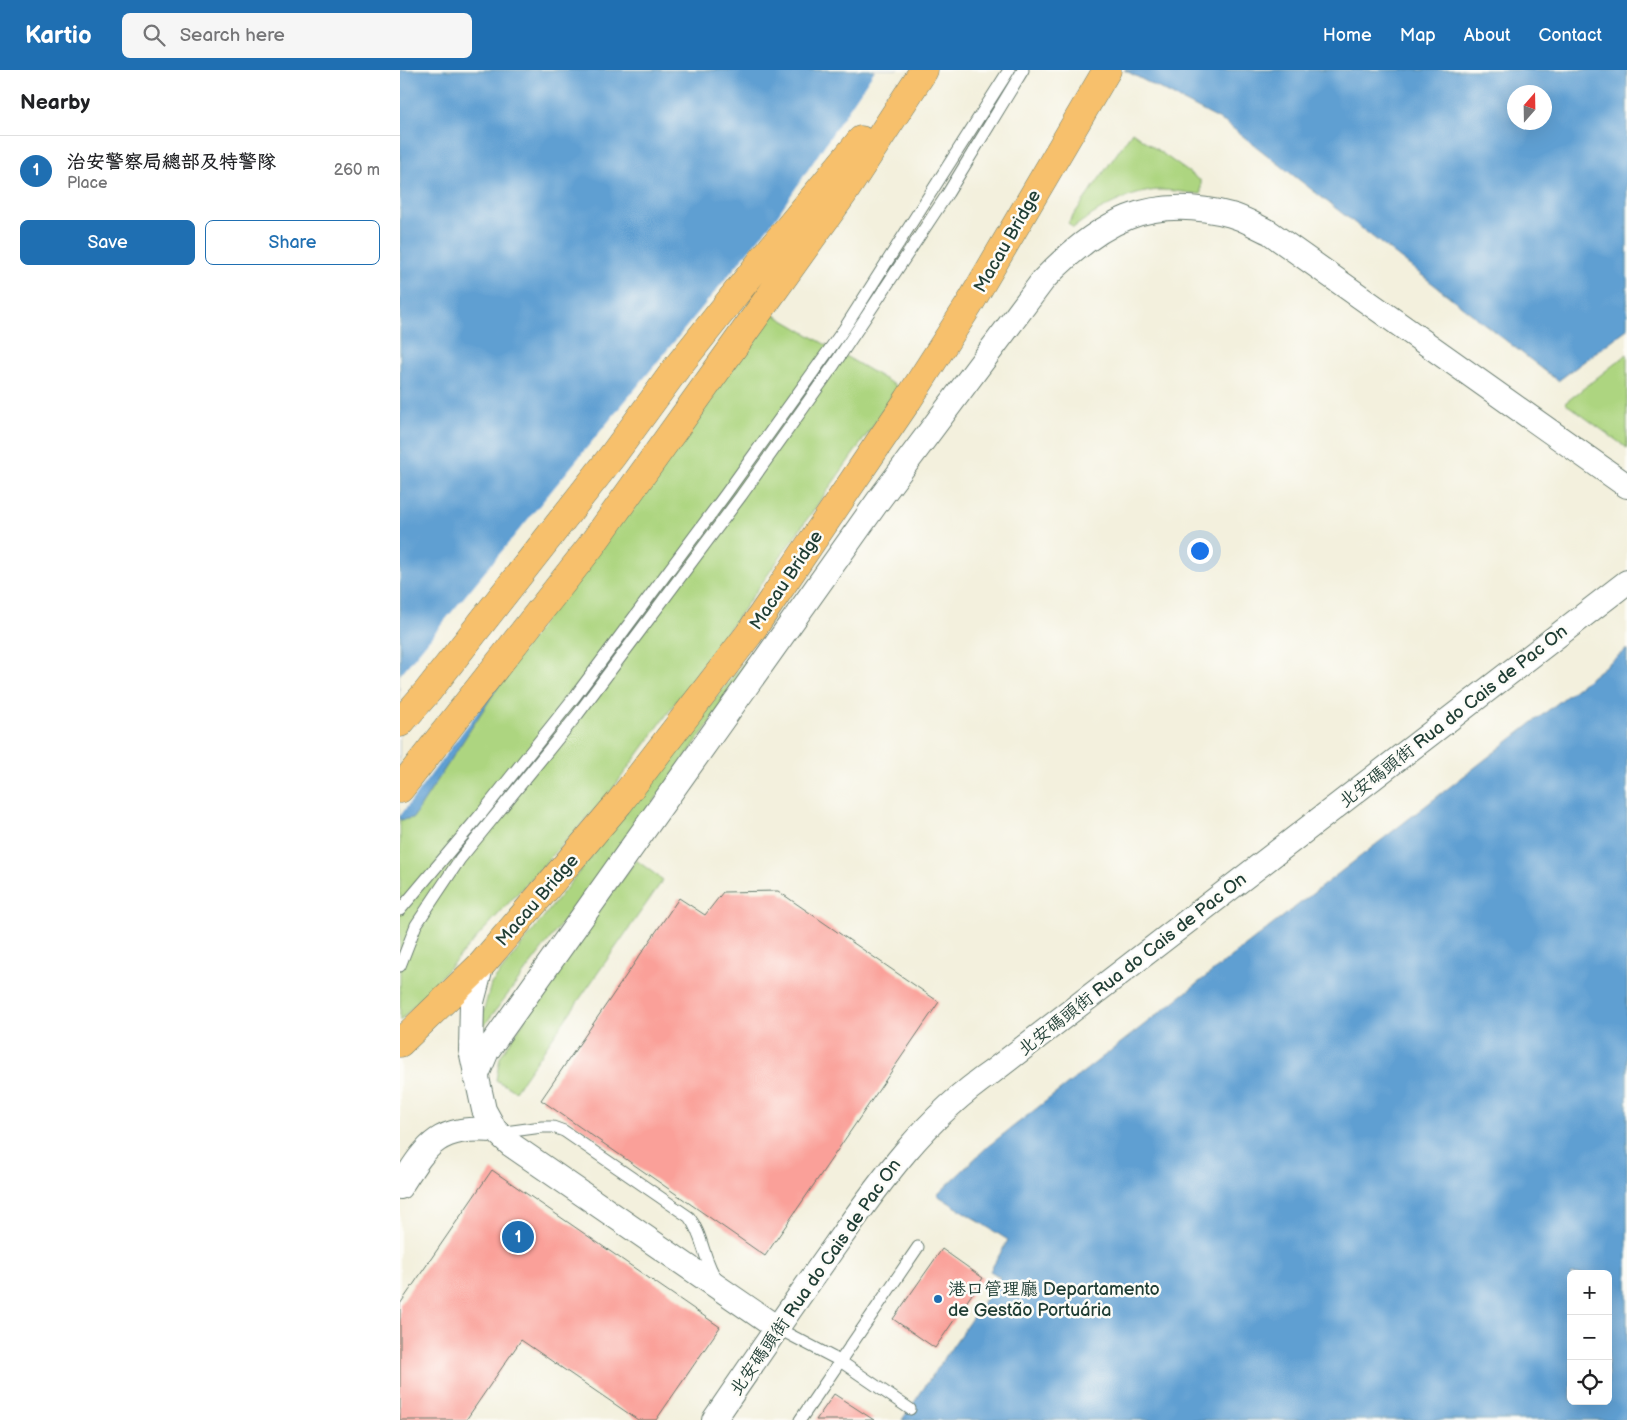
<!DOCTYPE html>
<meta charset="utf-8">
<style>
body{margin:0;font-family:"Balsamiq Sans","LXGW WenKai TC",sans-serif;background:#f6f6f6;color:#202124}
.controls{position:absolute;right:15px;bottom:15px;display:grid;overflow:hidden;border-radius:8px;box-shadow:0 5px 20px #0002}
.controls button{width:45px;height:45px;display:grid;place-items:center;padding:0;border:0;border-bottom:1px solid #e0e0e0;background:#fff;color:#202124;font:25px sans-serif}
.compass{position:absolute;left:1107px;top:15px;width:45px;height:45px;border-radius:50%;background:#fff;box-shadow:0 5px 20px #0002;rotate:20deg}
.you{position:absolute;left:799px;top:480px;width:18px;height:18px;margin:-12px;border:4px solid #fff;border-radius:50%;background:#1a73e8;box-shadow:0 0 0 8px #1a73e833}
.badge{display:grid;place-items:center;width:32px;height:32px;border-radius:50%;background:#1f6fb2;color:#fff;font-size:16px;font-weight:700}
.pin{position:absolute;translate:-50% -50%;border:2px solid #fff;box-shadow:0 1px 5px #0006}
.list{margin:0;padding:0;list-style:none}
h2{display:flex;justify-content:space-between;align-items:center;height:65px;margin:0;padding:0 20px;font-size:21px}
h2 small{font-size:16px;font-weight:400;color:#757577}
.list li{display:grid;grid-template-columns:32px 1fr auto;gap:15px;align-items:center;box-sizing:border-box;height:70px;padding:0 20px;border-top:1px solid #e0e0e0}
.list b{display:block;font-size:19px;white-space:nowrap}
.list p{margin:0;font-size:16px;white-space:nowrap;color:#757577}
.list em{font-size:16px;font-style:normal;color:#757577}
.actions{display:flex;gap:10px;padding:15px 20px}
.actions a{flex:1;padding:11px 0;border:1px solid #1f6fb2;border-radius:8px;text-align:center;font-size:18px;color:#1f6fb2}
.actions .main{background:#1f6fb2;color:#fff}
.icon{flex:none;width:28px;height:28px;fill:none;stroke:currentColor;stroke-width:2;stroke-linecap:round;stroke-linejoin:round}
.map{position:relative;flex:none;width:1227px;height:1350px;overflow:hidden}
header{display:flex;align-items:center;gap:30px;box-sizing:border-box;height:70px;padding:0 25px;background:#1f6fb2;color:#fff}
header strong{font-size:24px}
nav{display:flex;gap:28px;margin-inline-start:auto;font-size:18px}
.search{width:350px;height:45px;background:#f6f6f6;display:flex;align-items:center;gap:12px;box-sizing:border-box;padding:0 18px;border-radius:8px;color:#757577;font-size:19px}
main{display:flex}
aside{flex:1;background:#fff}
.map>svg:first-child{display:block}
.green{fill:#add580;stroke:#66895a}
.water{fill:#5f9fd2;stroke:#3f6e83;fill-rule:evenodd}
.pier{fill:#f3f0dd}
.building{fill:#faa099}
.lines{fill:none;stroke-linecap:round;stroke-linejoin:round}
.service-casing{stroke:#697c6f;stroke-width:13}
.minor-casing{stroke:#697c6f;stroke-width:26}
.primary-casing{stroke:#697c6f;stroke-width:29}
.service{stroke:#fff;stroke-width:11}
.minor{stroke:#fff;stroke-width:24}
.primary{stroke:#f7c06c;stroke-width:28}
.poi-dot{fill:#1f6fb2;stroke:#fdfcf7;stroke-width:2}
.labels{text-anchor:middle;stroke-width:5;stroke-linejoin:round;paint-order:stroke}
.street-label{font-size:18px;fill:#1f3d34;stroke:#fdfcf7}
.poi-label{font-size:18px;fill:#1f3d34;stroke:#fdfcf7;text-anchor:start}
</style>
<header>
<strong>Kartio</strong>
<div class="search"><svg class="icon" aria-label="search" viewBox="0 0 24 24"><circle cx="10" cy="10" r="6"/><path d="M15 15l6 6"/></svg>Search here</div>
<nav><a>Home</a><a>Map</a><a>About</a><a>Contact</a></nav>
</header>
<main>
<aside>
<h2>Nearby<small></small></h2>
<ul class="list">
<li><span class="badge">1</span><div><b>治安警察局總部及特警隊</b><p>Place</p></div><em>260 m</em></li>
</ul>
<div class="actions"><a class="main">Save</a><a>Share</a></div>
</aside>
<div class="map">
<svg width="1227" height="1350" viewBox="0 0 1227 1350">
<rect width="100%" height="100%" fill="#fdfcf7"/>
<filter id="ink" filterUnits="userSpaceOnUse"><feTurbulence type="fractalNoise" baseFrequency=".02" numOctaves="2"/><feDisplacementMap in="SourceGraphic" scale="10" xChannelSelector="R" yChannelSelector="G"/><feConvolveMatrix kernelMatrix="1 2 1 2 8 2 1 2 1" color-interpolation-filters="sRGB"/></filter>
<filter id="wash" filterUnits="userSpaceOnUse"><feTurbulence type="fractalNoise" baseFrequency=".0096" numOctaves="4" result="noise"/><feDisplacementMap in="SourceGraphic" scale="20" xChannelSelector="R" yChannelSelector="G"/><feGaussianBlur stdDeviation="1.12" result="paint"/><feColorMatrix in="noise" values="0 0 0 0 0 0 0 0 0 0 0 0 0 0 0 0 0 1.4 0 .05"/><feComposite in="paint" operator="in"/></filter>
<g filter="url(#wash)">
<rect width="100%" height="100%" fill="#f3f0dd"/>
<path class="green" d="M732,62L801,111V124C785,123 765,118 750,121C721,126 696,141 673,158L668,153Z
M349,230L500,318L335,551L209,724L0,951V750L13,748Z
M1227,284V378L1165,333Z
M367,572L248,740L83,957L79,958L91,914L347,588Z
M236,790L263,810L115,1021L96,1010L100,987L124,951L121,947Z"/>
<path class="water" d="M0,0H498L13,748L0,750Z
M724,0H1227V259L1158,311L826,53ZM1114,22H1144V52H1114Z
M1227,579V1350H502L600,1207L590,1201L608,1170L537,1125L587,1077ZM1171,1204H1208V1331H1171Z"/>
<path class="pier" d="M475,0H500L136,563L0,746V605L375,149Z"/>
<g id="blocks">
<path class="building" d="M378,821L539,932L365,1186L141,1030L279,828L305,845L323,822Z
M92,1100L320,1257L256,1350H238L121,1270L66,1350H0V1234Z
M542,1179L583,1208L535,1278L493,1249Z
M434,1324L474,1350H416Z"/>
</g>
</g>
<g filter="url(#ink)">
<use href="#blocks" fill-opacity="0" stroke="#697c6f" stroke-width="1"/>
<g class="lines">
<g class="service-casing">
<path id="service" d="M0,840L81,744L176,625L325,425L444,259L609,0
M0,896L16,855L60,789L178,644L341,426L434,295L548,123L623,0
M99,1061L105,1062L142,1057H153L164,1061L289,1147C304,1166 303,1192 318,1211
M377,1258L440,1291L510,1339
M400,1350L518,1177"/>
</g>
<g class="minor-casing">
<path id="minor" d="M82,894L72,932L71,980L84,1040L95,1060L110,1074L377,1258
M76,1007L87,981L478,431L644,209C699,152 750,123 831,145C844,148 857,157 869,162L1227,416
M0,1117C28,1073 38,1056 95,1060
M314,1350C352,1294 390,1239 429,1184C477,1116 523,1049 592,1002L1227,512"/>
</g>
<g class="primary-casing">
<path id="primary" d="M0,653L28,621L213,385L278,296L376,173L461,70
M0,719L191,476L443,124L524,0
M0,973L82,894L219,733L349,564L508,330L569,235L707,0"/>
</g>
<use href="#service" class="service"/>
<use href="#minor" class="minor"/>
<use href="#primary" class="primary"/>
</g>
</g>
<circle class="poi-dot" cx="538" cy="1229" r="5"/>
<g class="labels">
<g class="street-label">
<text transform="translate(607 171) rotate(-60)" y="6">Macau Bridge</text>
<text transform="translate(386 510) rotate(-56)" y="6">Macau Bridge</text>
<text transform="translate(1053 646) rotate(-38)" y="6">北安碼頭街 Rua do Cais de Pac On</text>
<text transform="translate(137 830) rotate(-49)" y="6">Macau Bridge</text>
<text transform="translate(732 894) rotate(-38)" y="6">北安碼頭街 Rua do Cais de Pac On</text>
<text transform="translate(415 1207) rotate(-55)" y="6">北安碼頭街 Rua do Cais de Pac On</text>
</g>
<g class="poi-label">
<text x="548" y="1225">港口管理廳 Departamento<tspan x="548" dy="21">de Gestão Portuária</tspan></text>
</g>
</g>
</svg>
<div class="controls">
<button>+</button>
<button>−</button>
<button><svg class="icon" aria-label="locate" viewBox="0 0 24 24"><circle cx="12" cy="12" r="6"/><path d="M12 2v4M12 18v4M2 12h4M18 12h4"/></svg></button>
</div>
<svg class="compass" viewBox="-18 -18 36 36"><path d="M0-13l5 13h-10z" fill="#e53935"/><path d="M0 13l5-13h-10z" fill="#757577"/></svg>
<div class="you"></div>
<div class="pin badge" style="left:118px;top:1167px">1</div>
</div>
</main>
